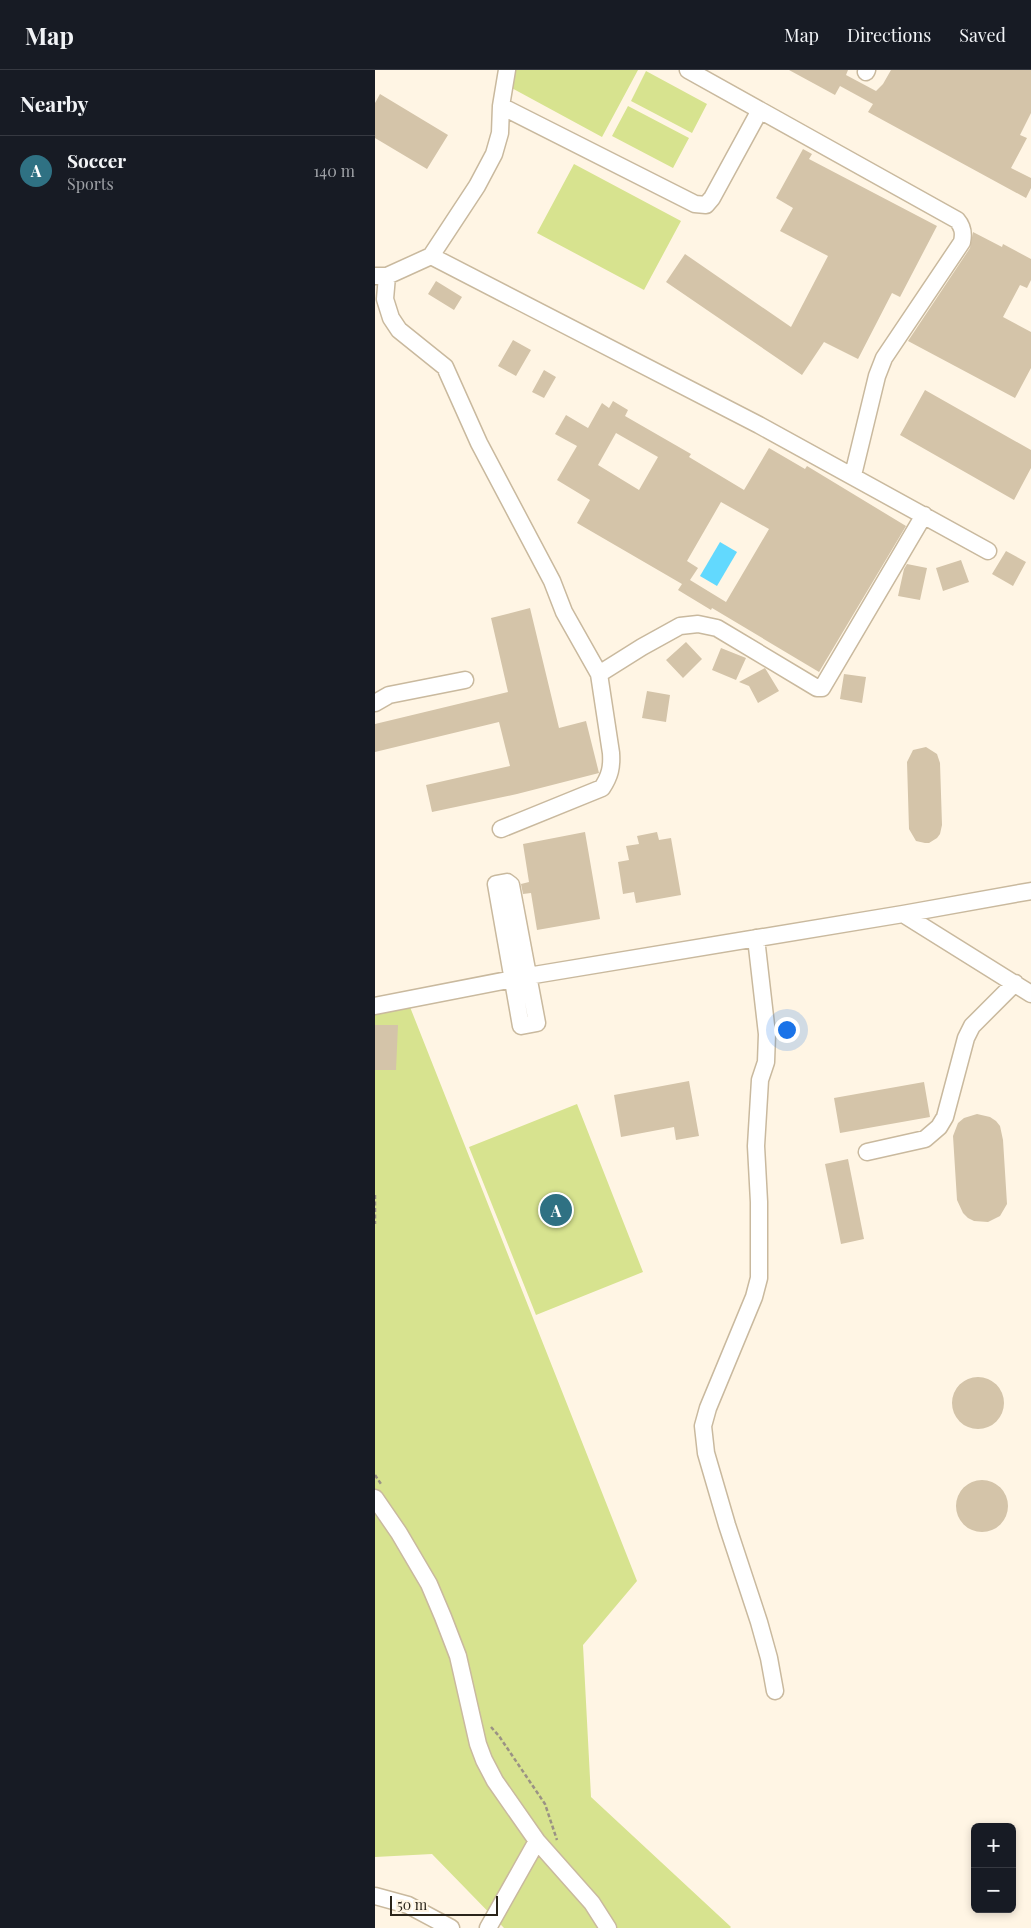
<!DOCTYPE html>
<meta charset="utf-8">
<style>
body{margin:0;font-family:"Playfair Display",serif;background:#242831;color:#f1f3f6}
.controls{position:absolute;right:15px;bottom:15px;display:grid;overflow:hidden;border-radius:8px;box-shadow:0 2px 8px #0003}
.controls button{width:45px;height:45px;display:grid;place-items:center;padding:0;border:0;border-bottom:1px solid #363941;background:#171b24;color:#f1f3f6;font:25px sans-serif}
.scale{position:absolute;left:15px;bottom:12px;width:108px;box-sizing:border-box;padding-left:5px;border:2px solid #2a241a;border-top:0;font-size:14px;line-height:18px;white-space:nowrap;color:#2a241a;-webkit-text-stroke:4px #fff5e4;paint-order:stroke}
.you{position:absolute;left:411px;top:959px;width:18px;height:18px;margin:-12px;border:4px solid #fff;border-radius:50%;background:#1a73e8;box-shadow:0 0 0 8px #1a73e833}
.badge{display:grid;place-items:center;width:32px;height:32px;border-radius:50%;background:#2f7183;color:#fff;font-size:16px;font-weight:700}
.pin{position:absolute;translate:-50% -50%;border:2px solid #fff;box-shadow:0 1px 5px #0006}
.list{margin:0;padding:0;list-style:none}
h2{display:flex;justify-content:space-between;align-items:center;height:65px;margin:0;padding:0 20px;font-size:21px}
h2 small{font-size:16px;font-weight:400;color:#9ea1a6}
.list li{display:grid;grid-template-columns:32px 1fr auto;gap:15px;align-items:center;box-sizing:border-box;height:70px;padding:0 20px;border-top:1px solid #363941}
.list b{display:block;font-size:19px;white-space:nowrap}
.list p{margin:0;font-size:16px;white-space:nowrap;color:#9ea1a6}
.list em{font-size:16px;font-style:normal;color:#9ea1a6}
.map{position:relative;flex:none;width:656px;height:1858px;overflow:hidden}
header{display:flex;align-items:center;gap:30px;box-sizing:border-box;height:70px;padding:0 25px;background:#171b24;border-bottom:1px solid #363941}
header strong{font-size:24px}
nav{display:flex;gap:28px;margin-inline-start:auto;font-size:18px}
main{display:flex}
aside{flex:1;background:#171b24}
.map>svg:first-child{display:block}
.green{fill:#d7e38f}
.water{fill:#62d9fe}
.building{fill:#d4c4a9;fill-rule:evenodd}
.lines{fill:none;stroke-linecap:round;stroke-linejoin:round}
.minor-casing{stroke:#c9b99e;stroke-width:19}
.path{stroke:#9a9284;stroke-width:2.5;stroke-dasharray:4 2.5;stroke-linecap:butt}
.minor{stroke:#fff;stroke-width:16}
</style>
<header>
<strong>Map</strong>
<nav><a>Map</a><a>Directions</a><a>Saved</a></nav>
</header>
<main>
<aside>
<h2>Nearby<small></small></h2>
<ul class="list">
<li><span class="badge">A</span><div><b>Soccer</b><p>Sports</p></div><em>140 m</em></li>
</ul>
</aside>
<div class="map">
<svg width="656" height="1858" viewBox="0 0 656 1858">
<rect width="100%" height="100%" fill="#fff5e4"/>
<path class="green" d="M141,0H263L227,67L133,16Z
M271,1L332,34L317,63L256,31Z
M253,36L314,68L298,98L237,66Z
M199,94L306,151L269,220L162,163Z
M35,937L262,1511L208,1575L216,1727L356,1857L355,1858H129L57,1784L0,1787V943Z
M202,1034L268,1202L161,1245L94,1077Z"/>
<path class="water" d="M345,472L362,482L342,516L325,506Z"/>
<path class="building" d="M414,0H473L471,5L501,21L508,14L516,0H656V43L645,65L652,68L636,98L656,108V118L651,128L493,42L498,34L465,16L460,25Z
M5,24L73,65L52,99L0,68V33Z
M428,79L437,84L434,89L562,156L525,227L517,223L483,289L449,272L427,305L291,212L310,184L416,257L453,186L405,161L418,138L401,128Z
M598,162L627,177L628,174L656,189V210L652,218L645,215L628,247L656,262V298L640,328L533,271L595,178Z
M61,211L87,227L79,240L53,224Z
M138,270L156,280L141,306L123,296Z
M169,300L181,307L169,328L157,322Z
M550,320L656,380V398L639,430L525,365Z
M238,331L253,340L250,346L316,384L314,387L369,420L394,378L430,399L432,396L531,456L444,602L337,538L336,540L303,520L307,514L202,453L215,430L182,410L202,376L180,364L191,345L213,358L227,333L234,338ZM241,363L283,387L264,420L223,395ZM346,432L394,459L351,532L315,510L323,498L312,491Z
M631,481L651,492L638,516L617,504Z
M586,490L594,512L568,521L561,498Z
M532,494L552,498L545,530L523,526L529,499Z
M155,538L184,658L211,651L224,703L142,724L57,742L51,715L135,696L124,652L0,682V654L133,622L116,548Z
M311,572L327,589L308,608L291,590Z
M346,578L371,588L361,610L337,600Z
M390,598L404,621L383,633L374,616L364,612Z
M469,604L491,607L487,633L465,629Z
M272,621L295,625L291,652L267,648Z
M551,677L562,684L565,693L567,755L565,764L562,768L554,773H550L541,771L534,759L532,692L538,680Z
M210,762L225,849L162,860L156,823L148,824L146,814L154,812L148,774Z
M282,762L284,770L296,768L306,825L261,833L259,822L248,824L243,792L254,790L251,776L264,774L262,766Z
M0,955H23L21,1000H0Z
M314,1011L324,1066L301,1070L299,1057L246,1067L239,1025Z
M549,1012L555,1047L465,1063L459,1028Z
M602,1044L615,1047L621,1051L625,1056L628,1070L632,1134L625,1146L613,1152L599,1151L593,1148L588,1143L582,1130L578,1066L583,1053L589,1048Z
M473,1089L489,1169L466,1174L450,1094Z
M577 1333a26 26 0 1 1 52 0a26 26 0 1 1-52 0Z
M581 1436a26 26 0 1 1 52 0a26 26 0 1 1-52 0Z"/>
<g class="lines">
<g class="minor-casing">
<path id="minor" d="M313,0L582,150C588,157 589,163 587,172L509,288L502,306L478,405
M491,2L492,0
M126,36L320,134L331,135L337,128L385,40
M56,186L384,355L613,481
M0,206H12L56,186L102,116L119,84L125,63L126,36L132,0
M12,206L10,229L16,248L24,260L70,297L104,373L177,511L189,542L224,604L236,683C237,697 235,706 227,718L126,759
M224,604L267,577L305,556L323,554L342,558L442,618H447L549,445
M0,633L14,625L90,610
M132,812L136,815L162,953L146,956L121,814Z
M528,844L656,924
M381,868L392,964L391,992L385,1010L381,1076L384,1132V1208L379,1227L333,1338L328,1356L331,1383L352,1455L384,1552L394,1588L400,1621
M0,936L153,906L528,844L656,821
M492,1082L550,1069L564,1057L570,1047L591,968L597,956L640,913
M0,1428L24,1463L54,1514L68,1547L83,1586L103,1674L109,1690L120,1711L162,1771L217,1833L233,1858
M0,1826L33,1835L76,1858
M113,1858L162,1771"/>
</g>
<path class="path" d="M0,1125V1154
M0,1405L6,1414
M116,1657L124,1666L170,1734L182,1770"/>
<use href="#minor" class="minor"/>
</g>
</svg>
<div class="controls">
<button>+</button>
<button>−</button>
</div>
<div class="scale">50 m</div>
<div class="you"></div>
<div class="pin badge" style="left:181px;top:1140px">A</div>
</div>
</main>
